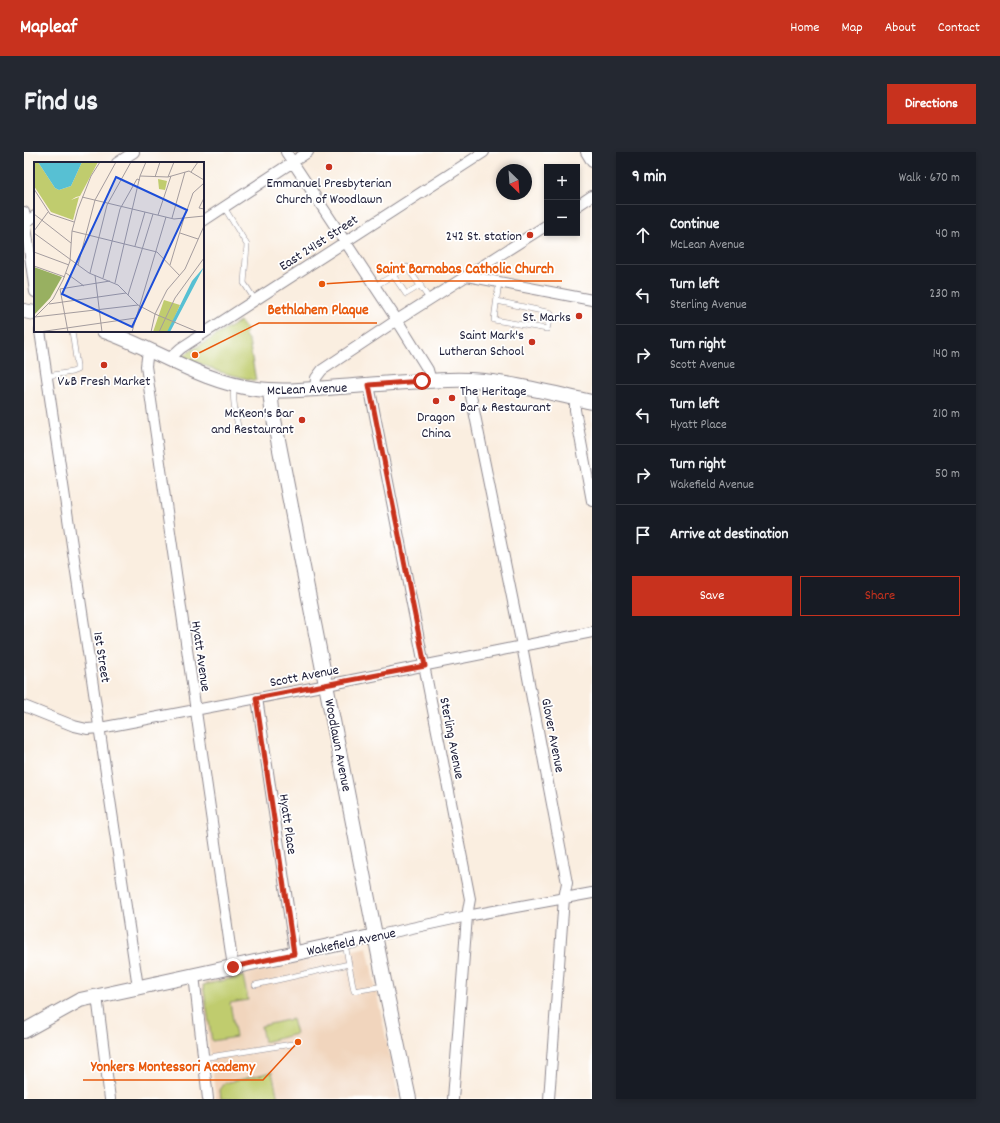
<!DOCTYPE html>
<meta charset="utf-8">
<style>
body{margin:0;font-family:Dekko,sans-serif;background:#242831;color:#f1f3f6}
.controls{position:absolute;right:12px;top:12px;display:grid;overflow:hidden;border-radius:0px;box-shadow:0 2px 6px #0003}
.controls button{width:36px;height:36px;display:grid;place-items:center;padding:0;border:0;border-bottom:1px solid #363941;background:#171b24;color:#f1f3f6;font:20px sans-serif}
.compass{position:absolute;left:472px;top:12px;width:36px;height:36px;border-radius:50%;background:#171b24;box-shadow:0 2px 6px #0003;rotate:155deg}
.stop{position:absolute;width:12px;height:12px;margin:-9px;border:3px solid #c8321e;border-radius:50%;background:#fff}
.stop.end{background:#c8321e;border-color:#fff;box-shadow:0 1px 4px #0008}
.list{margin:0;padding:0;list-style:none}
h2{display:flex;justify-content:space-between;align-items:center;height:52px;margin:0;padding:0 16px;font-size:17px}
h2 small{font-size:13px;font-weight:400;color:#9ea1a6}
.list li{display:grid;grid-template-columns:26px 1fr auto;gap:12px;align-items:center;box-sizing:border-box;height:60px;padding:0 16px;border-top:1px solid #363941}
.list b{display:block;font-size:15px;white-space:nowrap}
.list p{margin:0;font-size:13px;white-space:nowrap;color:#9ea1a6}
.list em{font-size:13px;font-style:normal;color:#9ea1a6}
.actions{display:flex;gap:8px;padding:12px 16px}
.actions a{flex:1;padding:9px 0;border:1px solid #c8321e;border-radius:0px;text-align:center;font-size:14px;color:#c8321e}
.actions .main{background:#c8321e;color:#fff}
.icon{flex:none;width:22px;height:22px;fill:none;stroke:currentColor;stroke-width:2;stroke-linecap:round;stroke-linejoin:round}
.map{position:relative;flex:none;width:568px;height:947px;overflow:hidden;border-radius:0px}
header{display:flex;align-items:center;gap:24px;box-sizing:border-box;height:56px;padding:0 20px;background:#c8321e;color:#fff}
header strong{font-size:19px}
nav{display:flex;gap:22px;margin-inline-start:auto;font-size:14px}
.intro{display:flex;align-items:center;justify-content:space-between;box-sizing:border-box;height:96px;padding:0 24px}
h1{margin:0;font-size:28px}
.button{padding:10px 18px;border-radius:0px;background:#c8321e;color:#fff;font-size:14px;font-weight:700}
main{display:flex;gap:24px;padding:0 24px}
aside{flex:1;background:#171b24;border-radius:0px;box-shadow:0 2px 6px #0003}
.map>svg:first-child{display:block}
.built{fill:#f1d5bd}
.green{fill:#c0cc6e;stroke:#717754}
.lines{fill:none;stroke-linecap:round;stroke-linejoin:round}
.lane-casing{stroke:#8e888e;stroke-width:6}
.street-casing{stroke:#8e888e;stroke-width:12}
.secondary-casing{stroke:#8e888e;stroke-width:16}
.lane{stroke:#fff;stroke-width:5}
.street{stroke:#fff;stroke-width:10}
.secondary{stroke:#fff;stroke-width:14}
.route{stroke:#c8321e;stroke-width:5}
.poi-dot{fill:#c8321e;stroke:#fff;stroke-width:1.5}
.labels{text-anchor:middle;stroke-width:3.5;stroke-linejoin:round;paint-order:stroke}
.poi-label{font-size:14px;fill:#22223b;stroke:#fff;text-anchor:end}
.street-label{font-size:14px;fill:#22223b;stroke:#fff}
.inset-road{fill:none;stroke:#a49c9e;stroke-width:1}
.view{fill:#1d4ed8;fill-opacity:0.15;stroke:#1d4ed8;stroke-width:2}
.inset-edge{fill:none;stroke:#22223b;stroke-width:2}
.leader{fill:none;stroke:#e8590c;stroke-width:1.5}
.callout-dot{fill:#e8590c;stroke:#fff;stroke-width:1.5}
.callout-label{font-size:15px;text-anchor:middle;font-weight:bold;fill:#e8590c;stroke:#fff;stroke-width:3.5;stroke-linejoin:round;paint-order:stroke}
</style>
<header>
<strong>Mapleaf</strong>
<nav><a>Home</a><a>Map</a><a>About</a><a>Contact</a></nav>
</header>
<div class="intro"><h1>Find us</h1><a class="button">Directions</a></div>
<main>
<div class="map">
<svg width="568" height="947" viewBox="0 0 568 947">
<rect width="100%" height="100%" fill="#fff"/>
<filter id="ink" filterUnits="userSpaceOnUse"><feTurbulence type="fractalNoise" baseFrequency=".025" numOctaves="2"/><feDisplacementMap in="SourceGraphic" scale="8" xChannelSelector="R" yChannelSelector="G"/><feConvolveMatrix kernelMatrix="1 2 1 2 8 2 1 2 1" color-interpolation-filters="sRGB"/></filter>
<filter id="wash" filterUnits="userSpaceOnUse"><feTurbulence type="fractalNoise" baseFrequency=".012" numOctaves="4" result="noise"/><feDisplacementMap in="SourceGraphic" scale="16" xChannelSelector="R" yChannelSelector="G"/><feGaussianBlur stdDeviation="0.9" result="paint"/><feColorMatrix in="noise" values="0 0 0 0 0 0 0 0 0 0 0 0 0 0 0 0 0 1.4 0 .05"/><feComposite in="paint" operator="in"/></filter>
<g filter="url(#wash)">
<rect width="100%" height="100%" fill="#faeee0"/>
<path class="built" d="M343,795L375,947H192L177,834L181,830Z"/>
<path class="green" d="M216,169L223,179L220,182L225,189L232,229L196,220L158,204Z
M219,824L224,848L206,851L212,885L188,889L179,833Z
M268,867L272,882L240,890L237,874Z
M248,920L254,947H197L196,938L201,931Z"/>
</g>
<g filter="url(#ink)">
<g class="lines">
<g class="lane-casing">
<path id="lane" d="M200,55L223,93L220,131L231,148
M369,123L382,142L397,133
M351,134L383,115L406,148
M473,149L527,161L523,177L470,168L475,130
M23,224L48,220L53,218V214L48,179
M210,235C208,249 212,264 215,279
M321,792L330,839L360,834
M231,833L325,812
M179,906L268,892"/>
</g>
<g class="street-casing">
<path id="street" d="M262,0L373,168L404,218L407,229
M562,0L568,10
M93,11L110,0
M553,54L568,44
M0,60L11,140
M179,69L284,0
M2,70L11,64
M443,124L568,148
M16,179L114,835
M124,198L122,214L209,815
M145,207L157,196L460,0
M445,228L446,239L498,494L543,731L540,746L525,947
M345,233L446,747L443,764L429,947
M291,237L292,226L298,218L373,168L523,73
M551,246V258L568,349
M233,546L271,802
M0,554L50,574L63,577L76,576L303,533L568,480
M351,784L443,764L568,741
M170,823L184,947
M73,844L86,947"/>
</g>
<g class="secondary-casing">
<path id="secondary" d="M0,159L11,161
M80,179C132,197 177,230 232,237C256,240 280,238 304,236C344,233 385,229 425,228C473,226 521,240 568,250
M246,239L248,257L361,834L385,947
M0,879L56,848L351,784"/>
</g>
<use href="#lane" class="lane"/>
<use href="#street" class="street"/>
<use href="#secondary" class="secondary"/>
</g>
</g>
<g class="lines" filter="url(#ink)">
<path class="route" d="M209,815L270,802L232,546L401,514L345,233L398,229"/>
</g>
<g class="poi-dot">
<circle cx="305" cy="15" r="4"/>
<circle cx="506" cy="83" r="4"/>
<circle cx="555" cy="164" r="4"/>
<circle cx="508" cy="190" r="4"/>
<circle cx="80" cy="213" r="4"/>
<circle cx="428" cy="246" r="4"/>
<circle cx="412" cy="249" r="4"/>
<circle cx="278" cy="268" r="4"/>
</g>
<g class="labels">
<g class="poi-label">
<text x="305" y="35" text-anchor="middle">Emmanuel Presbyterian<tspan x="305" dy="16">Church of Woodlawn</tspan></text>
<text x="498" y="88">242 St. station</text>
<text x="547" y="169">St. Marks</text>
<text x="500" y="187">Saint Mark's<tspan x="500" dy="16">Lutheran School</tspan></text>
<text x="80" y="233" text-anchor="middle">V&amp;B Fresh Market</text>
<text x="436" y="243" text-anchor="start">The Heritage<tspan x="436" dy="16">Bar &amp; Restaurant</tspan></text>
<text x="270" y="265">McKeon's Bar<tspan x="270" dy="16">and Restaurant</tspan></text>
<text x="412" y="269" text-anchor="middle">Dragon<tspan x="412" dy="16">China</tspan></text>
</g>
<g class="street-label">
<text transform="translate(294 90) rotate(-33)" y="5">East 241st Street</text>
<text transform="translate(283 236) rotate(-2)" y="5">McLean Avenue</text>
<text transform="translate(178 504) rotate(82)" y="5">Hyatt Avenue</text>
<text transform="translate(79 505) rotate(81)" y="5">1st Street</text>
<text transform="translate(280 523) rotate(-11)" y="5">Scott Avenue</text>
<text transform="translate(530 583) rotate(79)" y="5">Glover Avenue</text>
<text transform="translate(429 586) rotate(79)" y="5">Sterling Avenue</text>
<text transform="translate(315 593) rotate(79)" y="5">Woodlawn Avenue</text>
<text transform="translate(265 672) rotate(82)" y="5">Hyatt Place</text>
<text transform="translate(327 789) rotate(-12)" y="5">Wakefield Avenue</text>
</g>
</g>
<g transform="translate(10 10)">
<rect width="170" height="170" fill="#faeee0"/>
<path d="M0,0H4L21,26L25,28L37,24L48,0H64L46,34L42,35L37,38L45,35L39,58L17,50L0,24ZM124,17L133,19L131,28L125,27ZM130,138L146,143L134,170H119Z" fill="#c0cc6e"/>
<path d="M0,105L28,115L16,136L0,153Z" fill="#98b061"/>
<path d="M4,0H48L37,24L25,28L21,26ZM170,105L136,170H133L158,119Z" fill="#57c0d3"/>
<path class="inset-road" d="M157,10L164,0M106,14L134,15L155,9L170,18M121,15L126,0M134,15L140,0M0,27L16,52L40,60M48,35L140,57L170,54M170,36L165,46L170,47M152,51L159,31L170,21M0,52L37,81M124,53L137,14M138,56L151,10M0,69L14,50M38,69L123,90L146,114M0,71L55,111L84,123L104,143L121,152L133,128L151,107L170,64M146,71L164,77M101,84L111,50M0,90L35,103M44,103L61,38L82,0M136,103L150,56M0,104L31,115M32,111L50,124M56,111L73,43L97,0M61,113L68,170M69,116L86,47L103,17L106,18M81,121L106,14L112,0M26,127L76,119M26,127L34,170M94,133L119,52M15,142L92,131M1,155L104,143M0,156L19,137L29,118L36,99L38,69L44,47L57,14L66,0M5,170L102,156M98,170L132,55M117,170L121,152L164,170M125,170L141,136L170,96"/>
<path class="view" d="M82,15L153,48L98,165L28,132Z"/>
<rect width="170" height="170" class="inset-edge"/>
</g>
<path class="leader" d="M298 132L344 129H538M171 203L235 171H353M274 890L239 928H59"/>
<g class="callout-dot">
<circle cx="298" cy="132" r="4"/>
<circle cx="171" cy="203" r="4"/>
<circle cx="274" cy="890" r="4"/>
</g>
<g class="callout-label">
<text x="441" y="121">Saint Barnabas Catholic Church</text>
<text x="294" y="162">Bethlahem Plaque</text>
<text x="149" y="919">Yonkers Montessori Academy</text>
</g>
</svg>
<div class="controls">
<button>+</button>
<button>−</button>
</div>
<svg class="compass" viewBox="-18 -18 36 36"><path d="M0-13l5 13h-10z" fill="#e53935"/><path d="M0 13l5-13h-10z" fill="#9ea1a6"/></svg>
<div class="stop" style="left:398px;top:229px"></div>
<div class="stop end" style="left:209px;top:815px"></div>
</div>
<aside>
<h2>9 min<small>Walk · 670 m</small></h2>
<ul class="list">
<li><svg class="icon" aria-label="ahead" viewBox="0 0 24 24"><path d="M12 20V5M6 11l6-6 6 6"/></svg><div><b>Continue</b><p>McLean Avenue</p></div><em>40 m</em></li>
<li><svg class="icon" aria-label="left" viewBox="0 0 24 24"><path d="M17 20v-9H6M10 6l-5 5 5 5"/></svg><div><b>Turn left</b><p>Sterling Avenue</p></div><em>230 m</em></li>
<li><svg class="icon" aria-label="right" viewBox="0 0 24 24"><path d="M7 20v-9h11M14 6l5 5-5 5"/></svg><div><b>Turn right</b><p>Scott Avenue</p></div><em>140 m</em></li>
<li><svg class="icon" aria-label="left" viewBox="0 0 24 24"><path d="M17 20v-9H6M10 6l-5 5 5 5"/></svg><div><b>Turn left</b><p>Hyatt Place</p></div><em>210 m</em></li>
<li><svg class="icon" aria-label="right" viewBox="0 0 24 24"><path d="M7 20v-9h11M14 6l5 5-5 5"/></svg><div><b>Turn right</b><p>Wakefield Avenue</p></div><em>50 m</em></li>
<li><svg class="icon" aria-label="arrive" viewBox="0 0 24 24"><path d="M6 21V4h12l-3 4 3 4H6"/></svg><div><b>Arrive at destination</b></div></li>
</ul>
<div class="actions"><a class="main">Save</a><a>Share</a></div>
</aside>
</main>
